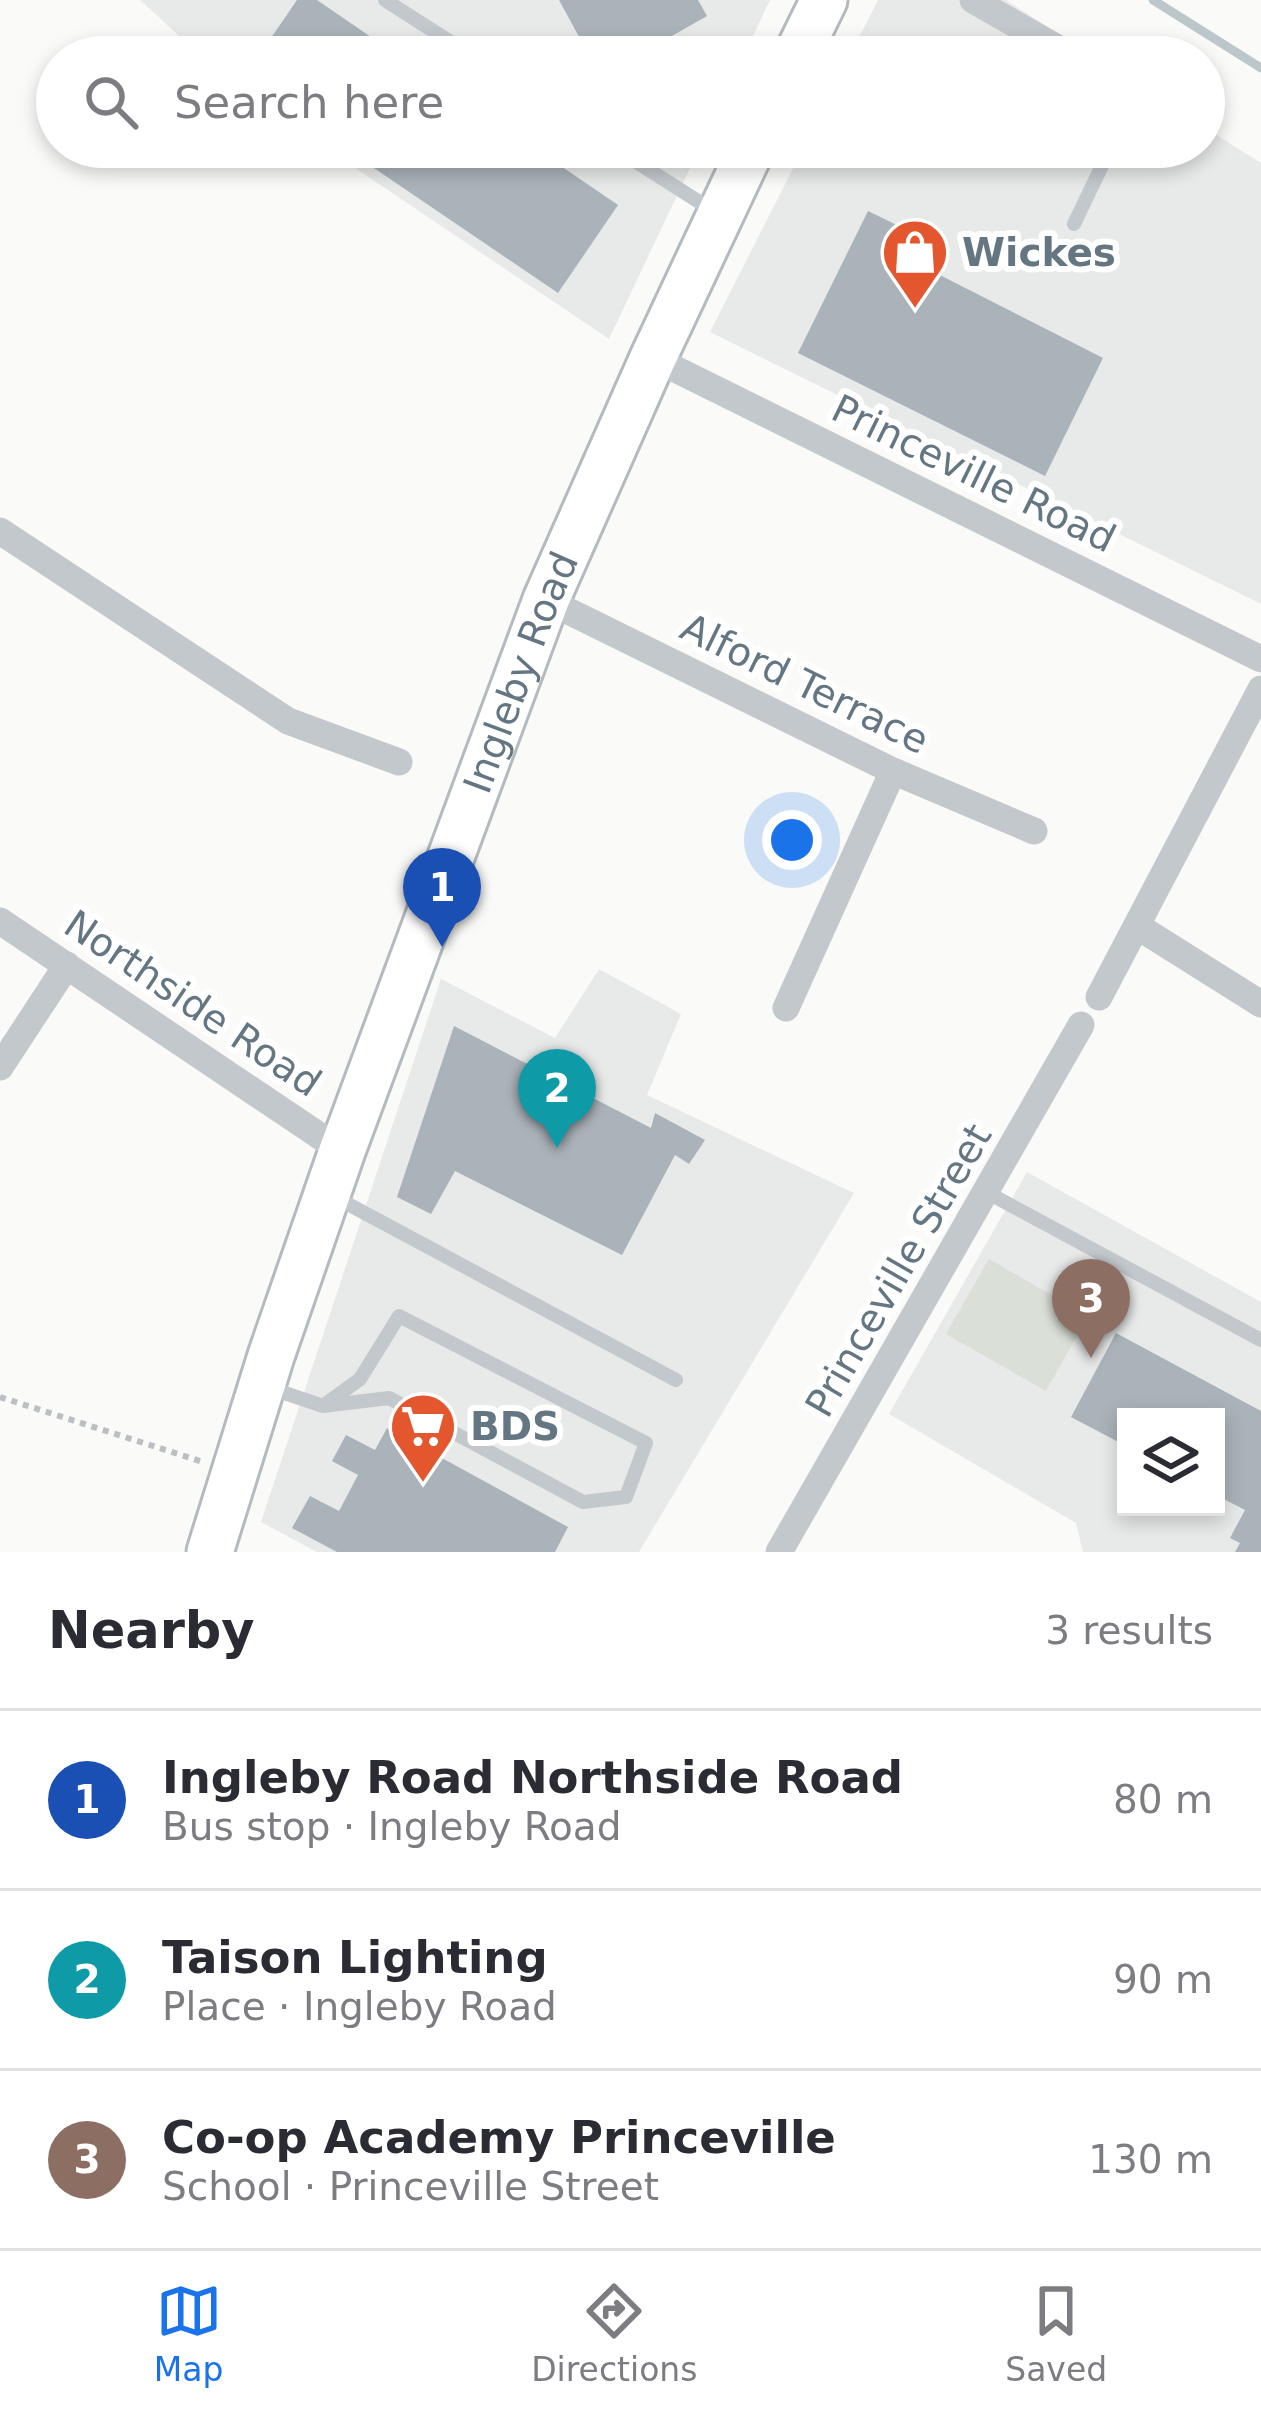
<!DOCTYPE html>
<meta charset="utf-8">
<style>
body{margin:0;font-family:"DejaVu Sans",sans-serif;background:#f2f2f3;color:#2b2b33}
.controls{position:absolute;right:36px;bottom:36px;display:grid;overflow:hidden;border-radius:0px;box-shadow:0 6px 18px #0003}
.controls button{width:108px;height:108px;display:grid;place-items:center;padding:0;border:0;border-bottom:3px solid #e1e1e2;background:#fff;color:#2b2b33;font:60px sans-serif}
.you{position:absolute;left:792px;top:840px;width:42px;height:42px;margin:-30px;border:9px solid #fff;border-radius:50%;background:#1a73e8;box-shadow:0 0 0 18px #1a73e833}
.badge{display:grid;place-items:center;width:78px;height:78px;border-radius:50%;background:#1a73e8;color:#fff;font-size:39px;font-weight:700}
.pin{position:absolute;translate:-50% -99px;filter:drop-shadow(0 3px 6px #0008)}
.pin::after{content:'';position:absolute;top:63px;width:42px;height:36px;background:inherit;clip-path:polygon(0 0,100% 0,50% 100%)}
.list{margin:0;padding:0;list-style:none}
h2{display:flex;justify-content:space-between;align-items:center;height:156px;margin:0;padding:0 48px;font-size:51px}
h2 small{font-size:39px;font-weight:400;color:#7c7c81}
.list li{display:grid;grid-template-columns:78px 1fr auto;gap:36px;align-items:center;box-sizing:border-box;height:180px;padding:0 48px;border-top:3px solid #e1e1e2}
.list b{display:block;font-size:45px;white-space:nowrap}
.list p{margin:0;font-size:39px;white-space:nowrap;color:#7c7c81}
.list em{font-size:39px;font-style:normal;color:#7c7c81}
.icon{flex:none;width:66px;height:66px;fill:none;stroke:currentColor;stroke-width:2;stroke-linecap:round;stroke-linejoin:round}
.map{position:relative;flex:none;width:1261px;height:1552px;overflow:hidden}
.search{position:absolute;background:#fff;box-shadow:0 6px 18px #0003;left:36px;right:36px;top:36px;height:132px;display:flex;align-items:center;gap:30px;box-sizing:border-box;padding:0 42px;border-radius:66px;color:#7c7c81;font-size:45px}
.sheet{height:696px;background:#fff}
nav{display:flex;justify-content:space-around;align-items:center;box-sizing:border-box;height:168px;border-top:3px solid #e1e1e2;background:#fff;font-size:33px;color:#7c7c81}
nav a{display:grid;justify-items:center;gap:6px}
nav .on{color:#1a73e8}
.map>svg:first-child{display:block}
.built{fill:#e8e9e9;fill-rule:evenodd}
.green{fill:#dadfd7}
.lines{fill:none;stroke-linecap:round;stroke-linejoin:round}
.stream{stroke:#bbc7cb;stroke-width:9}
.building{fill:#aab3b9}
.primary-casing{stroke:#b5babe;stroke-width:51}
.path{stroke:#bbbfc2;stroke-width:6;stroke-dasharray:6 6;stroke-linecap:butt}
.service{stroke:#c3c8cc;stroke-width:14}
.minor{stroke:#c3c8cc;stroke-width:27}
.primary{stroke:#fff;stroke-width:45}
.labels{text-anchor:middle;stroke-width:12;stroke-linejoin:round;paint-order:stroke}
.poi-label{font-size:39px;font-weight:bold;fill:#657683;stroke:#fff;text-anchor:start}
.street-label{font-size:39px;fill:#657683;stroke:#fff}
</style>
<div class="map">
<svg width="1261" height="1552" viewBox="0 0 1261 1552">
<rect width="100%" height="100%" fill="#fafaf8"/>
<path class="built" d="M140,0H770L743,57H202Z
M878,0H1006L1095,57H849Z
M1204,127L1261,163V604L710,332L804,147H1204Z
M324,147H700L609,339Z
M599,969L681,1014L647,1095L854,1193L639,1552H317L261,1522L441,979L555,1038Z
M1027,1172L1261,1302V1552H1083L1076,1523L889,1414ZM1126,1417H1216V1507H1126Z"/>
<path class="green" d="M989,1259L1088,1316L1046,1391L946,1334Z"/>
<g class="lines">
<path class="stream" d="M1153,0L1261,68"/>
</g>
<path class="building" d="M297,0H317L400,57H258Z
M559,0H698L707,16L635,57H590Z
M343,147H533L618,205L558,293Z
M868,211L942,247L930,270L1103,358L1045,476L798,353Z
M454,1026L651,1128L655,1113L705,1140L689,1164L675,1155L622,1255L455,1171L431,1214L397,1197Z
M1116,1333L1261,1411V1552H1235L1240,1543L1230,1538L1245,1510L1216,1495V1417H1126V1446L1071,1417Z
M387,1428L568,1527L555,1552H337L292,1528L310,1496L339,1511L358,1475L332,1461L346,1435L375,1450Z"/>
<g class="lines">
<g class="primary-casing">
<g id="primary">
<path d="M796,57L824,0"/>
<path id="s1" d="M210,1552L271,1356L342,1151L546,600L653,358L752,147"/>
</g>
</g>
<path class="path" d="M0,1397L203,1462"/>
<path class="service" d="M385,0L474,57
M613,147L715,212
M1074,224L1111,147
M988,1193L1261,1340
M333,1196L676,1380
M267,1387L323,1406L360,1379L399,1316L646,1443L626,1497L583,1502L389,1398L323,1406"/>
<path class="minor" d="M973,0L1073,57
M653,358L1261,659
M0,531L288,721L399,762
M546,600L893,771L1034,831
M0,921L342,1151
M1137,926L1261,1004
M1099,997L1261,689
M786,1008L893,771
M0,1067L67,965
M779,1552L1081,1025"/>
<use href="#primary" class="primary"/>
</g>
<defs>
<g id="shop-pin" transform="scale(3.45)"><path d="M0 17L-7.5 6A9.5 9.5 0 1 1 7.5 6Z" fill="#e4572e" stroke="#fff"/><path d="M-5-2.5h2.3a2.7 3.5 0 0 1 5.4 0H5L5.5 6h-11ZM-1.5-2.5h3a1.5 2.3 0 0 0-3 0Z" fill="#fff"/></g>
<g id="supermarket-pin" transform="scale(3.45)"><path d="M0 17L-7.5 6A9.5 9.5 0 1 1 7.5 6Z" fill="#e4572e" stroke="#fff"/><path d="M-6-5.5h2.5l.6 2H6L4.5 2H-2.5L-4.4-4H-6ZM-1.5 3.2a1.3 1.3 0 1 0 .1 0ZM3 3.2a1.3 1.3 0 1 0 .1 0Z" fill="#fff"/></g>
</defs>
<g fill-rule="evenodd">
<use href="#shop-pin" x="915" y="252"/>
<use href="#supermarket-pin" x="423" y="1426"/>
</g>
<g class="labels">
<g class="poi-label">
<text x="962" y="266">Wickes</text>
<text x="470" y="1440">BDS</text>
</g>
<g class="street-label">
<text transform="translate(974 473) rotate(26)" y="14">Princeville Road</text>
<text dy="14" stroke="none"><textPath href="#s1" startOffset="933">Ingleby Road</textPath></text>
<text transform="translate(805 683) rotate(26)" y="14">Alford Terrace</text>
<text transform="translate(193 1003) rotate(34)" y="14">Northside Road</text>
<text transform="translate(898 1270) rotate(-60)" y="14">Princeville Street</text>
</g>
</g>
</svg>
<div class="controls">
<button><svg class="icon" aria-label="layers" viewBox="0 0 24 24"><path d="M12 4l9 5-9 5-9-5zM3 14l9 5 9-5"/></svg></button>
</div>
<div class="you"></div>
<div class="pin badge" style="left:442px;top:947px;background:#1a4fb4">1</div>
<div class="pin badge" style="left:557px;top:1148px;background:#0f9aa8">2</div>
<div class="pin badge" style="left:1091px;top:1358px;background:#8d6e63">3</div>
<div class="search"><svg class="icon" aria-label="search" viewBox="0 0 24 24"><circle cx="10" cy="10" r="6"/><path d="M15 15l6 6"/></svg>Search here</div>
</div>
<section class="sheet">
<h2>Nearby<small>3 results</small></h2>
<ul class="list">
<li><span class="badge" style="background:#1a4fb4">1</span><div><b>Ingleby Road Northside Road</b><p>Bus stop · Ingleby Road</p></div><em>80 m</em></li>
<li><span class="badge" style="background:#0f9aa8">2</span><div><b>Taison Lighting</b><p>Place · Ingleby Road</p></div><em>90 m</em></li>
<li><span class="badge" style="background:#8d6e63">3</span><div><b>Co-op Academy Princeville</b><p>School · Princeville Street</p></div><em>130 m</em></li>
</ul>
</section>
<nav>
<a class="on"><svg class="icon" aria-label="map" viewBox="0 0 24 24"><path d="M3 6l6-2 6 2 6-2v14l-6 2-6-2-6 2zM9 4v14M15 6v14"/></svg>Map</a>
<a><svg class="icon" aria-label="directions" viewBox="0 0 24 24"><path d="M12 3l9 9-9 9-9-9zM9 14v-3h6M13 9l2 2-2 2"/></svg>Directions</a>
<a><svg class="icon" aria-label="saved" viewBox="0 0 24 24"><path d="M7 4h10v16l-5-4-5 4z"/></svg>Saved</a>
</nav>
